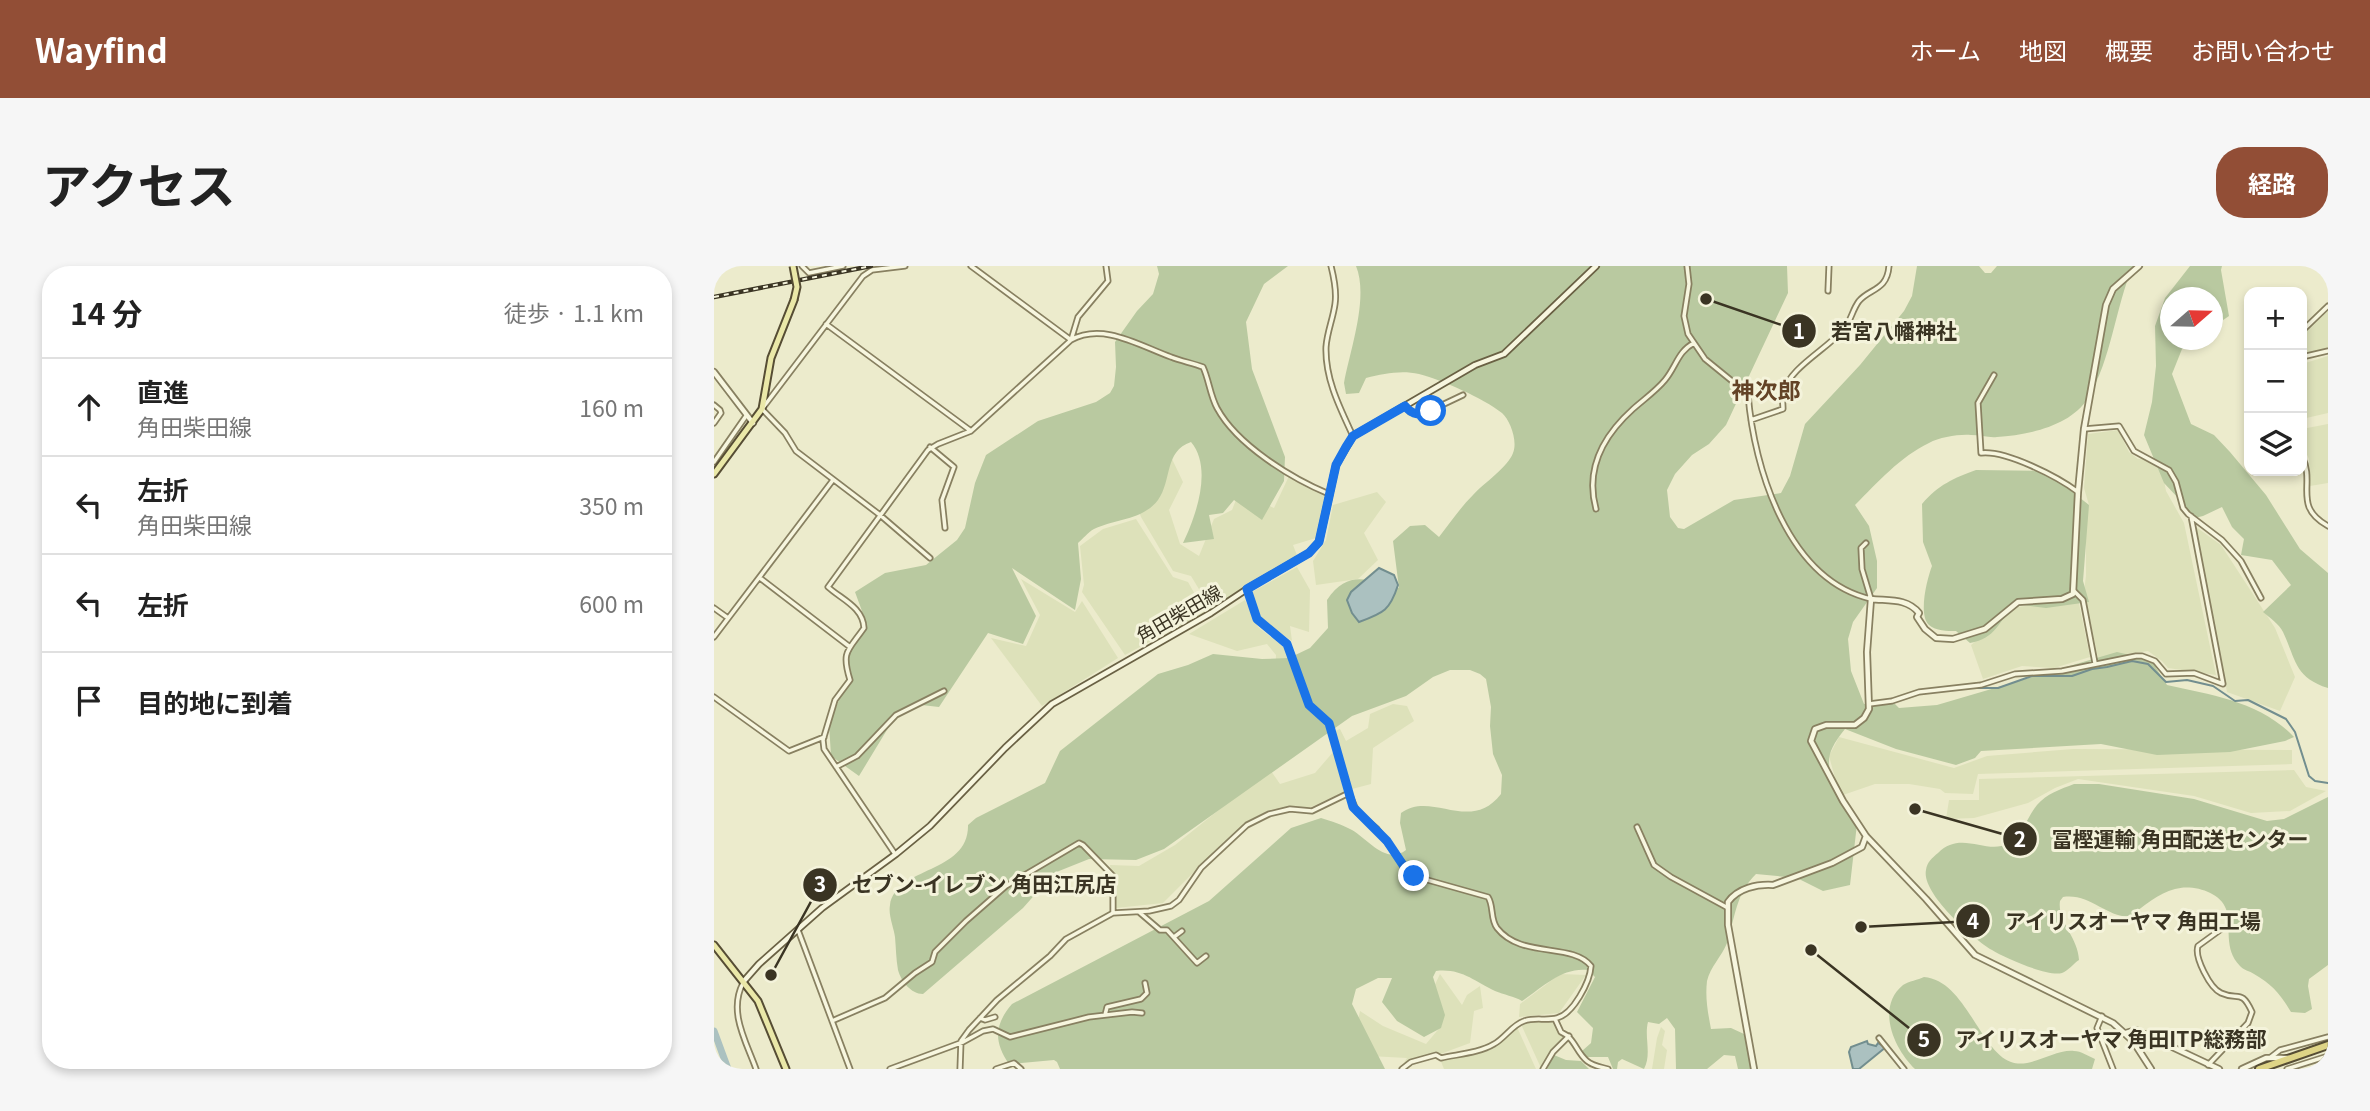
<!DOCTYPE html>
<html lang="ja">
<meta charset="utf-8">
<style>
body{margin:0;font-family:Georgia,"Noto Sans JP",serif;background:#f6f6f6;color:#222}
.controls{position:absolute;right:21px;top:21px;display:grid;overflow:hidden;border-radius:14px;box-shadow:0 4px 10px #0003}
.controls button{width:63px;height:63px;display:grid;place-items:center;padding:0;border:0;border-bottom:2px solid #e0e0e0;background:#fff;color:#222;font:35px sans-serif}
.compass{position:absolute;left:1446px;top:21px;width:63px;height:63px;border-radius:50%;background:#fff;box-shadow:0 4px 10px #0003;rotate:70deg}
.stop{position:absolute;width:21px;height:21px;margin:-16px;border:5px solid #1a73e8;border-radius:50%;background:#fff}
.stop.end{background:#1a73e8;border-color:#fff;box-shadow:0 2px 7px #0008}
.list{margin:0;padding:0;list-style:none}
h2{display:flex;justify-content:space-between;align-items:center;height:91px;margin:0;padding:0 28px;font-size:30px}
h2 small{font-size:23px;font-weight:400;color:#767676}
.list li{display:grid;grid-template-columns:46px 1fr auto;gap:21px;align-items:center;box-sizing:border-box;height:98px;padding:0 28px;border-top:2px solid #e0e0e0}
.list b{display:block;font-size:26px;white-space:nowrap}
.list p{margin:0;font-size:23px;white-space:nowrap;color:#767676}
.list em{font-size:23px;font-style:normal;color:#767676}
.icon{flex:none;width:38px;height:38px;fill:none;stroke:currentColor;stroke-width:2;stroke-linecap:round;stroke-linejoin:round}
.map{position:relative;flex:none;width:1614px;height:803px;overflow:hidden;border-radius:28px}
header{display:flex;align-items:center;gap:42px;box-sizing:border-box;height:98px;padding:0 35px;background:#924e36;color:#fff}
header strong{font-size:33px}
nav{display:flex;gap:38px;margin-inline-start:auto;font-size:24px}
.intro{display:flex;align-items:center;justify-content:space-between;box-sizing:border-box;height:168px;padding:0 42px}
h1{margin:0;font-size:49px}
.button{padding:18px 32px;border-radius:28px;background:#924e36;color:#fff;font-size:24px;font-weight:700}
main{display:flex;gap:42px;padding:0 42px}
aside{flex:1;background:#fff;border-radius:28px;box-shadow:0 4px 10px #0003}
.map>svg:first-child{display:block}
.farmland{fill:#dde1ba}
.green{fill:#b9c9a0}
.water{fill:#abc1c0;stroke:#728e8f;stroke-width:2}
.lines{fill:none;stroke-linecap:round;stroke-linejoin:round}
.stream{stroke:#728e8f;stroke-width:2}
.river{stroke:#abc1c0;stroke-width:7}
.minor-casing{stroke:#888061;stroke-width:7}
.tertiary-casing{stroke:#888061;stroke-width:8}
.secondary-casing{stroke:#6a6144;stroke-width:8}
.primary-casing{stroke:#564d34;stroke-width:9}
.trunk-casing{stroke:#564d34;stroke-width:10}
.minor{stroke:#f7f6df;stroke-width:3.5}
.tertiary{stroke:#f7f6df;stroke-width:4.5}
.secondary{stroke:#f7f6df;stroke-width:4.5}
.primary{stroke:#eae8a8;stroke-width:5}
.trunk{stroke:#ded486;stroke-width:6}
.rail-casing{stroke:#3a3423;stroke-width:4.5}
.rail{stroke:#f4f3db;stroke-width:2;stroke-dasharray:5;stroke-linecap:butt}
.primary-bridge-casing{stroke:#564d34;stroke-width:9;stroke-linecap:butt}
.primary-bridge{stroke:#eae8a8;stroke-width:5}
.route{stroke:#1a73e8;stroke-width:9}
.labels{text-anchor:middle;stroke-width:6;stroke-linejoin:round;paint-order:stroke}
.street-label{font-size:19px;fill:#3a3423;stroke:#f4f3db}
.quarter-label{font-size:23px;font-weight:bold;fill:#634326;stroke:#f4f3db}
.leader{fill:none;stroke:#3a3423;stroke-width:2.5}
.callout-dot{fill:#3a3423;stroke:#f4f3db;stroke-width:2.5}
.mark-label{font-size:21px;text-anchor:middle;font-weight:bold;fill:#fff}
.callout-label{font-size:21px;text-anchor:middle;font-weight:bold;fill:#3a3423;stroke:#f4f3db;stroke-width:6;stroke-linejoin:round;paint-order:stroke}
</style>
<header>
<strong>Wayfind</strong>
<nav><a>ホーム</a><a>地図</a><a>概要</a><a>お問い合わせ</a></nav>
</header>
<div class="intro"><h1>アクセス</h1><a class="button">経路</a></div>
<main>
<aside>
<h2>14 分<small>徒歩 · 1.1 km</small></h2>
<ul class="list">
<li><svg class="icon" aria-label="ahead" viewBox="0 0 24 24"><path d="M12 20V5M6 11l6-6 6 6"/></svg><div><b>直進</b><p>角田柴田線</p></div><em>160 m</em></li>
<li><svg class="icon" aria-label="left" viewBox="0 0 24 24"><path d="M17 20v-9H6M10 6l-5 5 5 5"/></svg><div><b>左折</b><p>角田柴田線</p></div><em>350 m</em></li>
<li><svg class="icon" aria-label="left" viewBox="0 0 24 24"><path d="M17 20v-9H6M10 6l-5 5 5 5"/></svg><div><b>左折</b></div><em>600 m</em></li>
<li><svg class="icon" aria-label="arrive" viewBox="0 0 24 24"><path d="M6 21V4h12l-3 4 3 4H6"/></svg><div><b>目的地に到着</b></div></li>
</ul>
</aside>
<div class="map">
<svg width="1614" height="803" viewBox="0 0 1614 803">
<rect width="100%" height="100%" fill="#ecebcc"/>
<path class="farmland" d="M1614,45V83L1589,88L1591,66Z
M1614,90V147L1588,153V98Z
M1614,158V217L1596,220L1595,193L1588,178V163Z
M1404,164L1415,186L1424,193L1434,191L1448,203L1452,225L1470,257L1502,409L1454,402L1448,395L1434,385L1384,392L1370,325L1372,310V244L1375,239L1370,222L1374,168Z
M458,193L469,216L455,244L466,278L485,290L500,253L518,244L525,226L560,242L575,210L611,229L602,272L579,279L584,292L497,343L477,310L459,305L427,251L415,220Z
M663,226L672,236L650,267L664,294L644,313L602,319L599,295L612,274L619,239Z
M422,253L459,311L474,316L491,346L411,389L368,326L370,319L366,280L389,263Z
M1482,261L1507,279L1561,362L1581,411L1566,445L1513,426Z
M583,301L596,324L595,366L576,360L578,375L546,353L538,326Z
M307,313L361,346L368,335L404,392L328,440L277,372L312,380L326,349Z
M1364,333L1376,391L1340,402L1308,400L1269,413L1257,379L1304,341Z
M531,334L544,361L571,382L590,434L561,411L562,389L553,378L523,385L475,368Z
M679,438L693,440L700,455L659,482L657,518L638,523L621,465L626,463L632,475L654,462L656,448Z
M1125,471L1240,502L1273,490L1359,483L1578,484V498L1264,508L1259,528L1231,527L1226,523L1195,518H1161L1126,530L1115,490Z
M620,485L630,526L597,541L555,544L535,555L509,577L449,637L402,642L396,599L425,600L461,579L511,539L553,499L566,518L601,507Z
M1580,504L1592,521L1612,525L1576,545L1537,547L1480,530L1364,513L1341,522L1314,537L1260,552L1232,553L1235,534H1265V513Z
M726,708L748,739L753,729L766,720L769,742L760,745L756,777L686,803L693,792L637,789L646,745L669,760L712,778L728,759L717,727Z
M846,708L872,709L845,747L805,751L806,738Z
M813,752H823L845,757L849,767L850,771L835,787L827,802L806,756Z
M803,761L822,803H730L726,793L771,783Z
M947,761L951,765L948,779L953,784L950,803H938L943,772Z"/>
<path class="green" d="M443,0H574L550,18L532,56L538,103L571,191L570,215L548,254L520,234L509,247L495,249L500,273L469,277C482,250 499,202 477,176C450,185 458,215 444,234C429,254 401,253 380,263C374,266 369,273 364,277L367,313L361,344L298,302L322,350L309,378L274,367L225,441L199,438L182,449L145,510L117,490L115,458L135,410L133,384L152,356L141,326L171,307L212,299L243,274L251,262L261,217L272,189L324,155L382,136L396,127L400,120L402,101L401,76L423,45L439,28L445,8Z
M642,0H1073L1074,27L1012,159L995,178L978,189L961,208L953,224L956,251L964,262L970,263L1020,234L1067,227L1076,210L1091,158L1146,99L1190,45L1198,30L1203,0H1265L1271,7H1277L1283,0H1419C1401,42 1398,92 1374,132C1357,160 1314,169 1283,171C1275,172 1266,169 1257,169C1245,168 1226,171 1215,177C1186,191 1164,216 1141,239L1155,260L1163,295V322L1139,356L1134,373L1137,405L1150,438L1178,435L1185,442L1223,439L1403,386L1437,394L1453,419C1498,429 1547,436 1580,471L1571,475L1516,486L1443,489L1387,478L1267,485L1261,492L1242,499L1182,483L1131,463C1107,492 1113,503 1129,534C1133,543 1137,550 1143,558L1136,619L1109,625L1083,612L1042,608C1022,627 1021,652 1013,677C1008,690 996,701 993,715C991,732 994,747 997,763L1017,762L1030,768L1038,803H1024L1021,790L1010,789L993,803H962L961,763L953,752L945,758L934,756C930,771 938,788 930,803L908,793L904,796L903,803H899L894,791H872L868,785L877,777L879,762L863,746L881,711L874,704C848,701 829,721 808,735C800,730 790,729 781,725C760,715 747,702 722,705L719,711L731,749L727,762L710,771L683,755L668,736L678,712H664L642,723L638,738L671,803H346L343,796L340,794L295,798C279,775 281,758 298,738L495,635L577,562L607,552C617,555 629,559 638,564C655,574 672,599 692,584L686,557L687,547C718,524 756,568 787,528L788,509L779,488L776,460L777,441L772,413L766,408L756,404H736L719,411L692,430L638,450L450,583L422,594L375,593L340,607L309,642L209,728C197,728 187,715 184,704C182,693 182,682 181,671C180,662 174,649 176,639C182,600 255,608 254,559L262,552L331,517L346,485L444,408L474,399L499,388L548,393L575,392L596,382L614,362L613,334C634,303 654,314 685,322L679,275L696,260L711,259L725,271C736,257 746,242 759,229C770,217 794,201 799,187C804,175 796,154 788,147C769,132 728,114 705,108C686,104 670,108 652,112L645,127L632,128L630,117C636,84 655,32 642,0Z
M1476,0H1508L1507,4L1515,50L1499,61L1498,32H1456V74H1481L1468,83L1458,108L1477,158L1500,169L1516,186L1552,229L1586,283L1614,307V422C1580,411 1582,393 1569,366C1565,358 1556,352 1549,346L1577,319L1558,294L1527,289L1530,273L1518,261L1508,241L1489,250L1476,253L1467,235L1450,217L1430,169L1438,136L1442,100L1441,60L1451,32Z
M1262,204L1332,205L1375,239L1369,315L1375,336L1332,342L1302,338C1284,355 1282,373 1256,377L1242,365C1233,365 1222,365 1215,359C1204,349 1213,313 1218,300L1209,276L1208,238C1224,219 1240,212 1262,204Z
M1360,518H1385L1480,533L1553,555L1570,553L1614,531V699L1595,713L1594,720L1598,743L1591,747L1577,746C1567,729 1558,718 1540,708C1536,705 1529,704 1526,700C1509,682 1518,662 1512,643C1506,625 1477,618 1461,623C1444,627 1429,641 1415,651C1391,650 1375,627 1349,631L1346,635C1343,656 1364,671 1365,694C1360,697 1354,705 1348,707C1334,711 1291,692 1278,684C1259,673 1207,627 1212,604C1213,596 1218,592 1224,587C1247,563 1274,590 1294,577C1309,569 1313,551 1323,539C1332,528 1347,523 1360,518Z
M1210,711C1251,714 1266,785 1297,796C1317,803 1340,783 1360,785C1367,785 1374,790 1381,793L1378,803H1201C1181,784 1161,742 1189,719C1195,715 1204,714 1210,711Z
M840,789L852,794L867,795L875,803H833Z"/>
<path class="water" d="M665,302L680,309L684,319C676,344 670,347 645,356L638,347L633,334L637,326Z
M1153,775L1154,778L1162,780L1164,777L1172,781L1145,803H1139L1135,786L1137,781Z"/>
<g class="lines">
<path class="stream" d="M1256,422H1284L1318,410H1358L1378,403L1393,401L1418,395L1434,398L1452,416L1473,414L1499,420L1521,435L1534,434L1572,453L1581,466L1595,510L1601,515L1614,517
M1168,438L1183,435"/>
<path class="river" d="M0,765L14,803"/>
<g class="minor-casing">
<path id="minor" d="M88,0L95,7L129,0
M191,0L158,4L149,10L48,143L71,167L82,185L166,249L216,292
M257,0L357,74
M617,0C620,12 623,25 621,38C619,53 613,66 612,81C611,113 626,142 639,170
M973,0L975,18L970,50L974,68L991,93L1034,128C1040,203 1074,314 1157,333
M1114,25L1115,0
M112,58L257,165
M357,74L364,51L394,15L392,0
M1588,80V65L1614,40
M1588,91L1614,85
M1280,109L1264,137L1267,187C1292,184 1344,211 1364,226
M0,139L6,144L7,147L0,157
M691,140L696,146L709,148L749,129
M1037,154L1069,143C1069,138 1068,132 1069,127C1075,102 1113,83 1129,64C1137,56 1138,44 1145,35C1156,22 1173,25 1175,0
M1370,163L1405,160L1420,185L1455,204L1462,216L1469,242L1474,248L1508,274L1527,295L1547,332
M216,181L240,201L228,234L231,262
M1588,190C1602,218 1578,240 1614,260
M0,196L32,150
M882,243C871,203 889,170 919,143C929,134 942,125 951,114C962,101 964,85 980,77
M1152,277L1147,282L1148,303L1157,333
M46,312L136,381
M1360,325L1369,334L1381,397
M0,342L14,352
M0,371L119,214
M0,431L75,485L110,471
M1155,438L1178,435L1205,426L1267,419L1301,408L1348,405L1422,390H1428L1441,395L1452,408L1480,407L1509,418L1477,250
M122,501L143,490L182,449L230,425
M635,527L643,546L663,563L696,607L710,613L774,631C780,640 776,653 783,662C807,693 858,676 877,700C876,716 859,748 843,752C832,755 821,751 810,755C798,759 791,772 780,778C765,787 745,788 727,792L722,789L697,796L688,803
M923,561L940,599L957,611L1014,642
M181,588L110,483L109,474L121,434L136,414C127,385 134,385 150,362C149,341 127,333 114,321L214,184L224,178L257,165L357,74C389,56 426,80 457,91C467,95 478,97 489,101C495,114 496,129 503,142C523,179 577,212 615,228
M425,646L446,664H453L483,697L492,690
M84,664L136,803
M460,671L468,665
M29,717C14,746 32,775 42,803
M391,749L393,741L427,733L433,727L431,717
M1388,750L1383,762L1399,803
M266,752L271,754L281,751
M841,753L847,766C861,772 862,786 873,795C879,800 887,801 894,803
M118,755L171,732L201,707L218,696L221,686L252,655L292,620L365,577L369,579L399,610V647
M1165,772L1190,803
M1557,791L1566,784L1614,771
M1494,799L1534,757L1538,746C1527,722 1524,735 1507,727C1496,722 1480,691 1484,680L1506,664
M176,803L249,776L269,765L279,763L296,771L375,751L418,746L428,747
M246,803L247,775L255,764L283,734L336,690L352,673L399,647L435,645L457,640L465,634L487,602L533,559L555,548L576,543L598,545L635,527L615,457L595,439L573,378L543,353L533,323
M282,803L300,797L307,803
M829,803L839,786L855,770
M1573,803L1614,790"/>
</g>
<g class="tertiary-casing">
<path id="tertiary" d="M1425,0L1399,23L1392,39L1370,163L1364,226L1359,328L1348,333L1304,336L1271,363L1239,373L1222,372L1211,363L1203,351L1205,347C1193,332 1175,335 1157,333L1153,386L1155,443L1150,452L1141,459H1112L1101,463L1097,475L1129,535L1152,570L1212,633L1261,689L1399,757L1419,775L1437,803
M0,106L39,157
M1412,767L1422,764L1505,803
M1040,803L1014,659V636C1024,622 1043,618 1059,619L1118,597L1148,581L1152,570
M1528,803L1552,792H1575"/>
</g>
<g class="secondary-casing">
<path id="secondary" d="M30,715L45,698L108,642L182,588L216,560L291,482L338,438L497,347L533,323L595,287L605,276L622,199L639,170L761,99L790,88L882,0"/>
</g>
<g class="primary-casing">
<path id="primary" d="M0,208L48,143L57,92L80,34
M0,679L44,735L72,803"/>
</g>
<g class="trunk-casing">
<path id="trunk" d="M1545,803L1614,779"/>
</g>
<use href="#minor" class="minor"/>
<use href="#tertiary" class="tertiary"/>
<use href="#secondary" class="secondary"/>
<use href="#primary" class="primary"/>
<use href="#trunk" class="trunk"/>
<g class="rail-casing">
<path id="rail" d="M0,31L157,0"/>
</g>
<use href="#rail" class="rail"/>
<g class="primary-bridge-casing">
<path id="primary-bridge" d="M79,0L83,21L80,34"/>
</g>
<use href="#primary-bridge" class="primary-bridge"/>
</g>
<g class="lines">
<path class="route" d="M700,610L693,605L673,575L639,541L615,457L595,439L573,378L543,353L533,323L595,287L605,276L622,199L632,181L639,170L691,140C699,150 706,149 717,145"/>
</g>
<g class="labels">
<g class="street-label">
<text transform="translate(465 348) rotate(-30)" y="7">角田柴田線</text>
</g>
<g class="quarter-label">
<text x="1052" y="133">神次郎</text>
</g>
</g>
<path class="leader" d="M992 33L1085 65M1201 543L1306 573M57 709L106 619M1147 661L1259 655M1097 684L1210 774"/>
<g class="callout-dot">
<circle cx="992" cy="33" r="7"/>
<circle cx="1201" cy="543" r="7"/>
<circle cx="57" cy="709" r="7"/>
<circle cx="1147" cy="661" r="7"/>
<circle cx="1097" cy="684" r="7"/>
<circle cx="1085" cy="65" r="18"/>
<circle cx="1306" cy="573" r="18"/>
<circle cx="106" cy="619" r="18"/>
<circle cx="1259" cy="655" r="18"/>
<circle cx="1210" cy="774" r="18"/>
</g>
<g class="mark-label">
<text x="1085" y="73">1</text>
<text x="1306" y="581">2</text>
<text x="106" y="626">3</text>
<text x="1259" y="663">4</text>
<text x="1210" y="781">5</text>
</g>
<g class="callout-label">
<text x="1180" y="73">若宮八幡神社</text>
<text x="1466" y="581">冨樫運輸 角田配送センター</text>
<text x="270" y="626">セブン-イレブン 角田江尻店</text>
<text x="1419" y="663">アイリスオーヤマ 角田工場</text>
<text x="1397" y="781">アイリスオーヤマ 角田ITP総務部</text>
</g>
</svg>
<div class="controls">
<button>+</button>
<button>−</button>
<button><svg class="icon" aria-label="layers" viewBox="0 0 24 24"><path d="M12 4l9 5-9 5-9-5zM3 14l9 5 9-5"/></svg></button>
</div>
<svg class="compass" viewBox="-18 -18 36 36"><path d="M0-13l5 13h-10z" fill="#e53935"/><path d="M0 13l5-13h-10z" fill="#767676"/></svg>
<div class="stop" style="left:717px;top:145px"></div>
<div class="stop end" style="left:700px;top:610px"></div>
</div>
</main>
